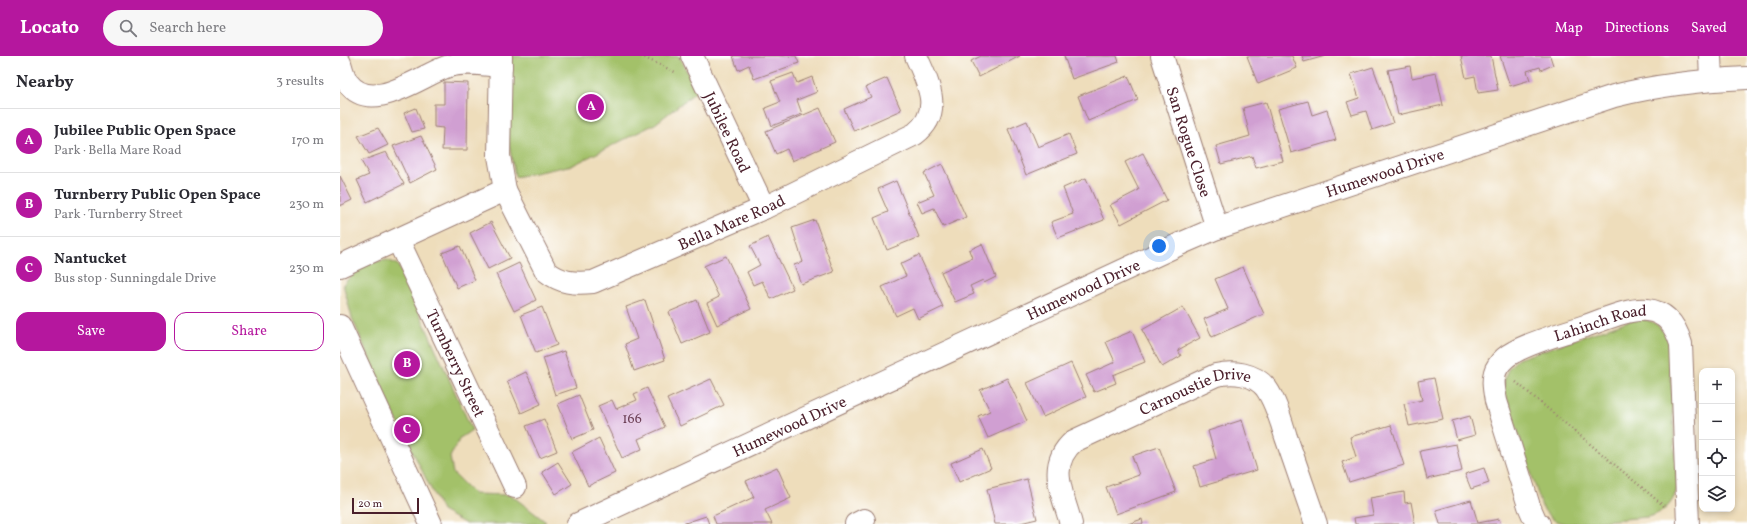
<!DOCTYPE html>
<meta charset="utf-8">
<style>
body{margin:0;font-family:Vollkorn,serif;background:#f7f7f7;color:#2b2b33}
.controls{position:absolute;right:12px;bottom:12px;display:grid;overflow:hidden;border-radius:8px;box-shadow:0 2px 6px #0003}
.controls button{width:36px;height:36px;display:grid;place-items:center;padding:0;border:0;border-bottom:1px solid #e1e1e2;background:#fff;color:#2b2b33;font:20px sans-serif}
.scale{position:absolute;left:12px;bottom:10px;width:67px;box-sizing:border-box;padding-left:4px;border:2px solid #4a1f2b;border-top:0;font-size:11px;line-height:14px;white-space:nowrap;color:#4a1f2b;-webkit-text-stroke:3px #fff;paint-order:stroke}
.you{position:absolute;left:819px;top:190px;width:14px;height:14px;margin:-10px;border:3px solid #fff;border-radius:50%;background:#1a73e8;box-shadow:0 0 0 6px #1a73e833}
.badge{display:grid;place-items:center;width:26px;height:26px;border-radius:50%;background:#b5179e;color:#fff;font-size:13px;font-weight:700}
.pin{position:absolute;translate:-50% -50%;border:2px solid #fff;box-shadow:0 1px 4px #0006}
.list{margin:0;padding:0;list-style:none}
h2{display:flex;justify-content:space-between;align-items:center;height:52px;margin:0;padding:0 16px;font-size:17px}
h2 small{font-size:13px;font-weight:400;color:#7c7c81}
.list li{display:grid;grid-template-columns:26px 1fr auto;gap:12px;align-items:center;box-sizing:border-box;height:64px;padding:0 16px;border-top:1px solid #e1e1e2}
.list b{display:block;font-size:15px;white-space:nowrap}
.list p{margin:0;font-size:13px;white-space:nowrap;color:#7c7c81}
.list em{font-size:13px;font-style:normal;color:#7c7c81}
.actions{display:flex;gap:8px;padding:12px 16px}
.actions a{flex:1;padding:9px 0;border:1px solid #b5179e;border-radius:12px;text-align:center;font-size:14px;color:#b5179e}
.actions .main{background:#b5179e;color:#fff}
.icon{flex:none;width:22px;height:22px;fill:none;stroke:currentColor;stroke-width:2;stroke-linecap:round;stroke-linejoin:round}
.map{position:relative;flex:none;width:1407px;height:468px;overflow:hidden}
header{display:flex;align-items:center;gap:24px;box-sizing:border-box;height:56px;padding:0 20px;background:#b5179e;color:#fff}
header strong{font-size:19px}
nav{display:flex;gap:22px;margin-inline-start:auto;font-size:14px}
.search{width:280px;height:36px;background:#f7f7f7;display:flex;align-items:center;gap:10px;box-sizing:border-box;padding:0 14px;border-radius:22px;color:#7c7c81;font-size:15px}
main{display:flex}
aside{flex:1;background:#fff}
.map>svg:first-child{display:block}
.green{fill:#a3c169;stroke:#76704a}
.building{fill:#d09fd2}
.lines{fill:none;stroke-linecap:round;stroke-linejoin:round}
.street-casing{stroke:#9c7e73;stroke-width:24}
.secondary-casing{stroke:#9c7e73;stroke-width:24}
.path{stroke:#9c7e73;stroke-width:2.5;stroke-dasharray:1 3;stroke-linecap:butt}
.street{stroke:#fff;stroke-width:22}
.secondary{stroke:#fff;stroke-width:22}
.labels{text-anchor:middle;stroke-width:3;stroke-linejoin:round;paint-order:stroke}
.number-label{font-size:14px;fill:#6c3f55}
.street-label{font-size:16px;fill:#4a1f2b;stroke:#fff}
</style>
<header>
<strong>Locato</strong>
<div class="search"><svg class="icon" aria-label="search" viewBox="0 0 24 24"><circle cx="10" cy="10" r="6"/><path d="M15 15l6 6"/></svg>Search here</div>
<nav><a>Map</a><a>Directions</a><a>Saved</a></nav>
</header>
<main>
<aside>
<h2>Nearby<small>3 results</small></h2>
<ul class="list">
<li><span class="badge">A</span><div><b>Jubilee Public Open Space</b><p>Park · Bella Mare Road</p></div><em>170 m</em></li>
<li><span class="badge">B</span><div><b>Turnberry Public Open Space</b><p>Park · Turnberry Street</p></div><em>230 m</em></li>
<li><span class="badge">C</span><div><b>Nantucket</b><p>Bus stop · Sunningdale Drive</p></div><em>230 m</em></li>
</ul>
<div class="actions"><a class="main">Save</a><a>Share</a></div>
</aside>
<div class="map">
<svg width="1407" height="468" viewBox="0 0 1407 468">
<rect width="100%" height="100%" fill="#fff"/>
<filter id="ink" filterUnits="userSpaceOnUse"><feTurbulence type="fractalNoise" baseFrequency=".025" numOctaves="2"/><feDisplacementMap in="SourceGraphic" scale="8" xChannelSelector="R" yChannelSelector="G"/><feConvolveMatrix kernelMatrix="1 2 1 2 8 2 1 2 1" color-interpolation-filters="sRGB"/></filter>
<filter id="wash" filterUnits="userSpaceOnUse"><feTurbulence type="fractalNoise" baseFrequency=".012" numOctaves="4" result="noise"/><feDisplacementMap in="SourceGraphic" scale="16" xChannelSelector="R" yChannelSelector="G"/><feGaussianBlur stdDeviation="0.9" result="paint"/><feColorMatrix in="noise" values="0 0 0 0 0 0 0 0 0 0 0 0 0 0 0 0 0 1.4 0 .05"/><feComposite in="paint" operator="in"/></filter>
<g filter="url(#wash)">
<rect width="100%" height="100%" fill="#edb"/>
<path class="green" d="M168,0H339L357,35L315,68L233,109L175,121L166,71Z
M48,204L58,209L132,374L120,382L110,401L113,417L134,438L171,439L206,466L201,468H126L102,455L52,354L12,262L3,228L25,207Z
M1294,263C1314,263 1320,269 1329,285L1337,433C1332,449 1324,457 1307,461L1228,468C1213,466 1210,462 1202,451L1164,333C1163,320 1168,311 1178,303Z"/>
<g id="blocks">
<path class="building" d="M393,0H456L459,7L414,23L409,9L398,14Z
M641,0H680L639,21L631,5Z
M724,0H777L779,6L732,23Z
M907,0H952L957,12L918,28Z
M962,0H985L964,6Z
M1121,0H1151L1158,34L1138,37L1135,20L1126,22Z
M1160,0H1210L1213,9L1201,14L1200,11L1187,15L1190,24L1170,30Z
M1070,10L1072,22L1096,17L1103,49L1058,59L1048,14Z
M1033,11L1053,67L1032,74L1026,55L1012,59L1007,46L1019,42L1011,18Z
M453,17L457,27L472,21L477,36L457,44L462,58L432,70L425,52L440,46L431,25Z
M788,20L798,44L748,65L738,40Z
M547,22L561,54L514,75L504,53L531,41L526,31Z
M104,26L128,27L127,94H102L103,72L94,71V48H104Z
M968,45L972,59L987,54L996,84L951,97L938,53Z
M926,46L943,105L916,112L912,100L881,108L876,90L910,80L903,52Z
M76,52L84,73L72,76L64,57Z
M480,52L495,86L452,105L447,93L436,98L426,75Z
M687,65L698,91L729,78L737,98L686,119L668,73Z
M38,72L48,89L29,98L18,80Z
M81,80L97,113L70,127L53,90Z
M46,96L64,128L27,146L17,124L29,119L21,105Z
M803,97L827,144L781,168L770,149L799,134L785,106Z
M602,108L626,161L603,171L594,152L582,157L577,146L594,139L584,117Z
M0,120L12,144L0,150Z
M746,122L764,164L718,182L711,166L733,158L723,132Z
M556,125L579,181L547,194L534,162L548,156L538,133Z
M475,164L494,216L461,228L454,209L463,206L452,172Z
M151,166L170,202L148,213L130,177Z
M428,181L453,233L431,243L422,225L413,229L407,216L420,209L410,190Z
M642,188L656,221L644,227L643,224L630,230L634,238L615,246L601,216L632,202L629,194Z
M120,190L135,224L117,232L102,197Z
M579,199L603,251L578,263L573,252L556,260L542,231L566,220L560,208Z
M386,200L411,253L377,269L367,247L379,241L364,210Z
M179,207L196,244L174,255L156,218Z
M903,211L924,258L872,281L864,263L888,253L875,223Z
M305,244L325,304L294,315L285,288L297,283L286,251Z
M357,244L370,276L342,288L329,256Z
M202,251L217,289L196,297L181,259Z
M843,251L860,282L838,294L841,300L822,311L802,274Z
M792,275L805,306L773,319L776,327L754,336L746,319L775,306L766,286Z
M224,295L236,332L215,339L203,302Z
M731,307L746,341L703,361L687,327Z
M186,316L201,348L181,357L167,325Z
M667,322L687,365L648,382L638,360L650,355L640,334Z
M1094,322L1103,363L1069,370L1064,348L1082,344L1078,325Z
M371,323L384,349L340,370L327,343Z
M307,332L325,371L298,383L302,393L282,402L258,350L272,344L276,353L297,344L294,338Z
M239,339L253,374L232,383L218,348Z
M1130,360L1135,379L1117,384L1112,365Z
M204,363L217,395L200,402L186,370Z
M902,364L917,414L860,431L854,410L876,403L868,375Z
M1051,369L1064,409L1009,426L1002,406L1016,401L1010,381Z
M259,382L275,417L248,430L232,396Z
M1116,388L1122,415L1087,423L1080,395Z
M819,391L836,436L776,458L766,431L799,419L792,400Z
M643,393L651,412L619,426L611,407Z
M218,406L232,428L216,438L202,416Z
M437,411L451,442L425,454L432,468H376L373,460L414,441L406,425Z
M1144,412L1149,427L1131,433L1125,418Z
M687,423L697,463L676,468H655L647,433Z
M1064,436L1065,447L1071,446L1075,468H1015L1014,462L1033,459L1030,442Z
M1131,444L1138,467L1159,463L1161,468H1100L1096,454Z
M366,460L369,468H342Z
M802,463L803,468H788Z"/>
</g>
</g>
<g filter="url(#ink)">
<use href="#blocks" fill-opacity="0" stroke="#9c7e73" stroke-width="1"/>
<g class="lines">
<g class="street-casing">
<g id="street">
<path d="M161,0L159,100L165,134"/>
<path id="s1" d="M352,0L424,152"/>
<path id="s2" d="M822,0L877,172"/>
<path d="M1370,0L1371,23"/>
<path d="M0,7C2,14 4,22 8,27C32,60 82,18 109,10C125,5 144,9 161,10"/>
<path id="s3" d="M58,184L175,431"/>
<path id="s4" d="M0,210L165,134L206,215C221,227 234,228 253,226L424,152L575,78C604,56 588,27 576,0"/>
<path d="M516,468L524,464"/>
<path id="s5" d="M731,468C723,438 706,409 734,385L876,319C893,315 914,317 926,332C936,346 941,365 946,381C956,410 966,439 976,468"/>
<path id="s6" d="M1199,468L1196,466L1189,450L1156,345C1154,334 1151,320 1158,310C1162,304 1168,299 1174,296C1196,284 1222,278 1245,270C1263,264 1289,252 1307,254C1327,256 1336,271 1341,288L1348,468"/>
</g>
</g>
<g class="secondary-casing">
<g id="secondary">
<path d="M0,270L91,468"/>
<path id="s7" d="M238,468L842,187L877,172L1274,40C1318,29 1362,24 1407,22"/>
</g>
</g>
<path class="path" d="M301,0L335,16
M1176,326L1324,450"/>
<use href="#street" class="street"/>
<use href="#secondary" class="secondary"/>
</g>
</g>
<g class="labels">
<g class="number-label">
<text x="292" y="367">166</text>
</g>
<g class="street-label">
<text dy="6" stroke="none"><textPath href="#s1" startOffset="84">Jubilee Road</textPath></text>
<text dy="6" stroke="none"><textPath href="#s2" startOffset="90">San Rogue Close</textPath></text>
<text dy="6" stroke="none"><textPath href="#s7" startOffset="881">Humewood Drive</textPath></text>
<text dy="6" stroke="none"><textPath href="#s4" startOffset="473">Bella Mare Road</textPath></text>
<text dy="6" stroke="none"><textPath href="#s7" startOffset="557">Humewood Drive</textPath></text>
<text dy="6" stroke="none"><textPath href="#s6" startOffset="280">Lahinch Road</textPath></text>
<text dy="6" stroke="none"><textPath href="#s3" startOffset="136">Turnberry Street</textPath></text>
<text dy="6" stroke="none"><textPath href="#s5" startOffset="222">Carnoustie Drive</textPath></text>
<text dy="6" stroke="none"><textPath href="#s7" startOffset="233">Humewood Drive</textPath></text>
</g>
</g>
</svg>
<div class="controls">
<button>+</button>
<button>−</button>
<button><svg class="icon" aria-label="locate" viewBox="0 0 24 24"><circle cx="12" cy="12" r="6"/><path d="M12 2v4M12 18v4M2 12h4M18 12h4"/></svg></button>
<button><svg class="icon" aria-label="layers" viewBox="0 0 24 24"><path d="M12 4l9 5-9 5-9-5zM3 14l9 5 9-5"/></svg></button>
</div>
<div class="scale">20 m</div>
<div class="you"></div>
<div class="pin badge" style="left:251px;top:51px">A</div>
<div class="pin badge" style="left:67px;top:308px">B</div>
<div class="pin badge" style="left:67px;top:374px">C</div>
</div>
</main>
